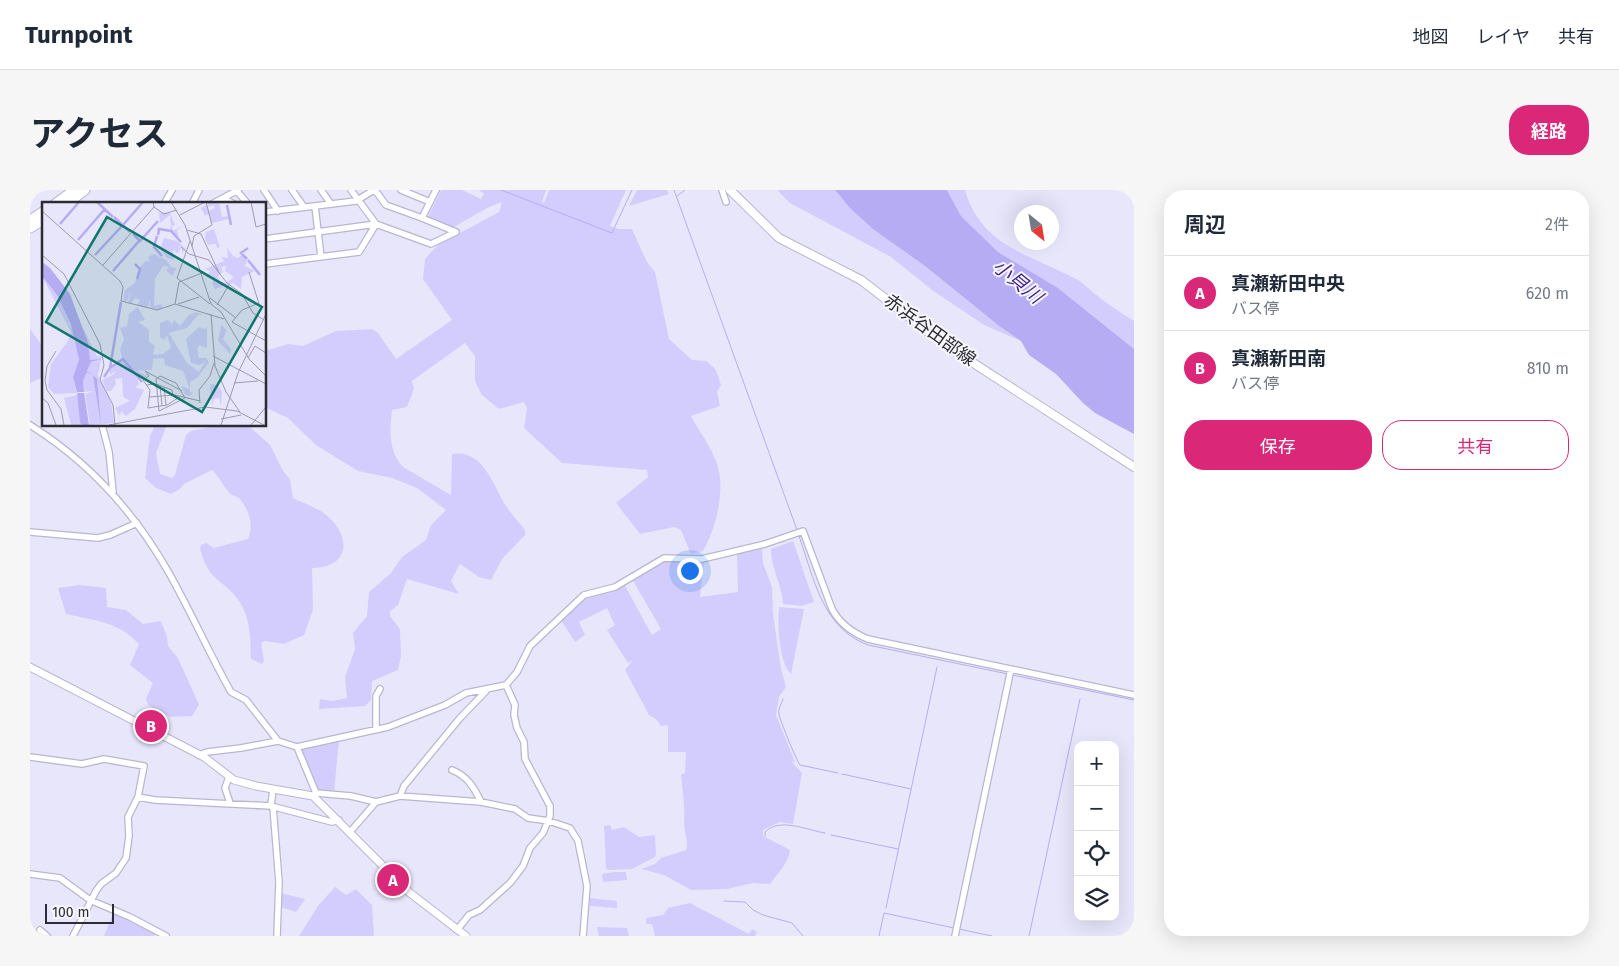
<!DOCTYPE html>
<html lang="ja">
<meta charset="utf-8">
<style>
body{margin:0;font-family:"Fira Sans","Noto Sans JP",sans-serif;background:#f6f6f7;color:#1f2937}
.controls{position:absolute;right:15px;bottom:15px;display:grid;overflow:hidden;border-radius:10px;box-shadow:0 5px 20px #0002}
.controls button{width:45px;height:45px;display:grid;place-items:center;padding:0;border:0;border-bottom:1px solid #e0e1e3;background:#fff;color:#1f2937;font:25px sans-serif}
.compass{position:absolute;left:984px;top:15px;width:45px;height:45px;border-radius:50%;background:#fff;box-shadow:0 5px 20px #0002;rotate:150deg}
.scale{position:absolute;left:15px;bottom:12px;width:69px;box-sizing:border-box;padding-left:5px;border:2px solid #2c2b34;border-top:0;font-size:14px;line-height:18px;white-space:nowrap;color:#2c2b34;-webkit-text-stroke:4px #f6f6fb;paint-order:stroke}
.you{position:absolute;left:659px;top:380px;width:18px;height:18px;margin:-12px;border:4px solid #fff;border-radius:50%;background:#1a73e8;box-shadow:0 0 0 8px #1a73e833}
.badge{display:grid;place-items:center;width:32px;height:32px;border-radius:50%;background:#db2777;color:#fff;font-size:16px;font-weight:700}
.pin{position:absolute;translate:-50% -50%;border:2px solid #fff;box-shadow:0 1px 5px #0006}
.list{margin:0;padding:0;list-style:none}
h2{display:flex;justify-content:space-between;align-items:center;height:65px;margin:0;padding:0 20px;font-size:21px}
h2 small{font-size:16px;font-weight:400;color:#747a83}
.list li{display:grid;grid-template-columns:32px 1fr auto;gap:15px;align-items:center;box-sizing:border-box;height:75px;padding:0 20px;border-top:1px solid #e0e1e3}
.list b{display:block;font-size:19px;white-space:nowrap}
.list p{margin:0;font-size:16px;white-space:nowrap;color:#747a83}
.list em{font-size:16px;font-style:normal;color:#747a83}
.actions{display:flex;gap:10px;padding:15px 20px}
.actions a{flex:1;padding:11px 0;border:1px solid #db2777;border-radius:20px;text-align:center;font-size:18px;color:#db2777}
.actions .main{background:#db2777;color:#fff}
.icon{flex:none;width:28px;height:28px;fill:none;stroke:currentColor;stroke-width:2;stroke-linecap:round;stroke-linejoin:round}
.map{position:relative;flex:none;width:1104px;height:746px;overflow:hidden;border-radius:20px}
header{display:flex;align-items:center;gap:30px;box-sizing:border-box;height:70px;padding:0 25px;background:#fff;border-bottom:1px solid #e0e1e3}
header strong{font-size:24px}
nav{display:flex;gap:28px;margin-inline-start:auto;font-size:18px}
.intro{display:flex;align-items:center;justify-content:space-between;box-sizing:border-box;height:120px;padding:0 30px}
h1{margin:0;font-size:35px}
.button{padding:12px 22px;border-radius:20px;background:#db2777;color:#fff;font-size:18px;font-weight:700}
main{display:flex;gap:30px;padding:0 30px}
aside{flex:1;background:#fff;border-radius:20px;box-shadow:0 5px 20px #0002}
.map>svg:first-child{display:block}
.green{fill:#d3cdfd}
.water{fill:#b6acf4}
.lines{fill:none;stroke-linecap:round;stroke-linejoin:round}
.stream{stroke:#b6acf4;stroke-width:1}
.minor-casing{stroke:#b9b6cf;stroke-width:8}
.tertiary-casing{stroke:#b9b6cf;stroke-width:9}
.secondary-casing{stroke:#b9b6cf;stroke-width:10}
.trunk-casing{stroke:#b9b6cf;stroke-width:11}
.minor{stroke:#fff;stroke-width:5.5}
.tertiary{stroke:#fff;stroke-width:7}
.secondary{stroke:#fff;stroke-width:8}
.trunk{stroke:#fff;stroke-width:9}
.labels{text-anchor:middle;stroke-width:4;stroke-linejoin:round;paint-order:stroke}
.street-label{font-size:18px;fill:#2c2b34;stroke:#f6f6fb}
.water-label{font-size:19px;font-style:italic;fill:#43258a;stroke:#f6f6fb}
.inset-river{fill:none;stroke:#b6acf4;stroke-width:2.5}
.inset-road{fill:none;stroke:#9d9bab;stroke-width:1}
.view{fill:#0f766e;fill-opacity:0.15;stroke:#0f766e;stroke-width:2.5}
.inset-edge{fill:none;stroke:#2c2b34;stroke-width:2.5}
</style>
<header>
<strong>Turnpoint</strong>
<nav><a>地図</a><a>レイヤ</a><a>共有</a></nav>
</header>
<div class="intro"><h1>アクセス</h1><a class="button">経路</a></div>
<main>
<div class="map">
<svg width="1104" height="746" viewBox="0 0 1104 746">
<rect width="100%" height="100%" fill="#e8e6fb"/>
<path class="green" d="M411,0H432L451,9L454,4L449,0H516L512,12L514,13L519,0H596L580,36L588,39H602L617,72L625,82L639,149L662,170L677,171L686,180L691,195L687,202L690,216L661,226C669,241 682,258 687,274C696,300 686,338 673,361L661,364L651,340L644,337L610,344L586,313L618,287L617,280L532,273L494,238L497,219L494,212L469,219L452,205L445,191V166L435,153L382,191L384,199L377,217L362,220C360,240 358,261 373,277L421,305L422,264C453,259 462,293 476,316C481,324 489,332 495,340V345L472,369L461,390L449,387L430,374L421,391L429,404L377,389L368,415L360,421V426L370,439L371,466L368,480L342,491L341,510L335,516L289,519L290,509L303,511L317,508L315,487L325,459L323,443L337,426L339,402L361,383L372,367L396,350L401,335L416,320L387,298L362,288L328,281L286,255L258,228L235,217V161L258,154L273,156L306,141L342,139L348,143L366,169L422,130L393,89L395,69L408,55L469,22L472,12L459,17L422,38L398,27Z
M607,0H637L639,4L599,16Z
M747,0H805C831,32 863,52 895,76C927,101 957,128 991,151L954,135L902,100L861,67L760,13Z
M917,0H935C951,57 1002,65 1048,90C1055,95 1062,102 1069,107C1080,116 1092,123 1104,131V159L1028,98L968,62L931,26Z
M0,139L11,154L14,153V187L0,193Z
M125,235H137L126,263L130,284L142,288L145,285L156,245L161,241L190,235L220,237L240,255L253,281L260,289L263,308C273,313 286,317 295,324C322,345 321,378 282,378L283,420L274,445L254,454L235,451L231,453L234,471L232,474L221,469C220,448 221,429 209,411C192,387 179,394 170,358L171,355L176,353L184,358L218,349C224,334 219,320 209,308C206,306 201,305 199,302C193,296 189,286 182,280L154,294L150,299L141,304L126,298L115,288L120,246Z
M763,351L784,412L772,416L753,414C752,394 741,380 741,359Z
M732,358L733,373L742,397L743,424L751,479L756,497L749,507L746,525L765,572L761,571L772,583L763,634L750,632L733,640V646L760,660C758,674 748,683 740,694L723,693L697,699L661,700L634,685L611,679L625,674L631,668L656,660C659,650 654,643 654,633C655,617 653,602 651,585L655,583L656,562H638V535L631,536L626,529L619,525L595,480L603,470L598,473L577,440L585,435L577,418L549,432L555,445L545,452L530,429L558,406L594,394L622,445L631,439L602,389L633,370L674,372L670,407L708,402L707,364Z
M49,395L76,398L77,417L96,420L113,434L131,431L137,447L138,456L148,468L169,515L162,526L140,527L118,515L116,509L123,493L100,475L109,454C87,431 66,431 36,424L28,398Z
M749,417L774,419L761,484C749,473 747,433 749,417Z
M309,550L304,603L289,602L270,558Z
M580,635L582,640L594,637L609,647L625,645L626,664L625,667L602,679L578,680L576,678L574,636Z
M585,682H596L597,690L573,692L572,684Z
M305,697L316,705L326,699L342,715L344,746H269L288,716Z
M251,703L275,709L266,722L251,717Z
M559,708L587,711V718L560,716Z
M660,713L719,744L722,739L727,742L725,746H625L622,734H616V728L633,725L638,718Z
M83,723L125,744L124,746H74Z
M567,737L597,738L599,746H569Z"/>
<path class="water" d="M805,0H917L931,26L968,62L1028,98L1104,159V244L1065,223L1053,213L1026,184L999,165L991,151L968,135L895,76L843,39L820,18Z"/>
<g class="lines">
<path class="stream" d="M471,0L582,43L602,0
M644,0L767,340
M647,6L655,0
M769,346C784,388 792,438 838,455L978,484
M982,485L1104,510
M753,509C751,514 748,520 749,524C749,528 767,572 770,575L808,583
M812,584L881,599
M801,645L868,659
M735,646V642C750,627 776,640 795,643
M694,711L715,712L723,720L733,725L762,733L773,746
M856,718L907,477
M929,739L962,746
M849,746L854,723L924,738
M999,746L1050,509"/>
<g class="minor-casing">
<path id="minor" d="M206,0L218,14
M234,0L248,21
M262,0L274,17
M291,0L301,14
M321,0L346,34L401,54L426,42
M345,0L356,15L392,28
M371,0L400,12
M406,0L392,28L426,42
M692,0L696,12
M194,9L204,14
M134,14L142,0
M162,14L169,0
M182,14L208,0
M285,16L291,67
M235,22L326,11L344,0
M235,49L346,34
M235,74L329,62L346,34
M0,235C59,272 105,323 139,383C161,422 179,463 201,502L216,510L248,551
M72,235L79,262L83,302
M0,342L68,348L80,345L107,333
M346,540V506L350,499
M267,557L286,603L284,605
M169,565L177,562L211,558L248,551L267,557L358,537L415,515L436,503L476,495L487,482L500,456L554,405L585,397L634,368L672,369L735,354L773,341L802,419C810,434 823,443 838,449L1104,505
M0,567L52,574L74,569L114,576L108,607L98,627L99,646L96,668L86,683L71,694L66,701L43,746
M422,580C437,586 444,597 451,612
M199,587L195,598L200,613
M286,603L321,606L346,612L370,606L451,612L485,619L498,628L519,631L540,638L548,651L557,696L553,746
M370,606L374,596L430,528L456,501
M108,607L125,610L241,616L302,632L309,630
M241,616L243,599
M243,617L249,692L247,746
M320,642L346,612
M0,684L30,688L60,710L100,727L136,746
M10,740L17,746
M427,740L439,725L450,720L480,693L493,676L500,658L513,643L520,626V616L495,569L494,552L487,538L484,525L485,515L476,495
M925,746L981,479"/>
</g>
<g class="tertiary-casing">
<path id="tertiary" d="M0,477L174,567L204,590L226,596L283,606L380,703L436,746"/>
</g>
<g class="secondary-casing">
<path id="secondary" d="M700,0L749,48L831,90L914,154L1104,277"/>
</g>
<g class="trunk-casing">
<path id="trunk" d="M25,14L44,0
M37,14L55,0
M0,30L14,21
M0,38L14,30"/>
</g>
<use href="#minor" class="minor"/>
<use href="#tertiary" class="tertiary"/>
<use href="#secondary" class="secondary"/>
<use href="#trunk" class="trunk"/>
</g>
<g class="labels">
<g class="street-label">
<text transform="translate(900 140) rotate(36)" y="6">赤浜谷田部線</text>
</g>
<g class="water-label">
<text transform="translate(988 91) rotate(39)" y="7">小貝川</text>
</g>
</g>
<g transform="translate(12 12)">
<rect width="224" height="224" fill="#e8e6fb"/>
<path d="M165,0H177L180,15L187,14V17L170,21L167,12L163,14L159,6L165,3L167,9L173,6L172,3L167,5ZM117,10L128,11L133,23L130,24L131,29L142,23L135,28L137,37L129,29L128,13L118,21ZM172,27L178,45L175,46L174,42L166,43L163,37L164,30ZM122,36L135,39L144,47L140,51V45L135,43L139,46L136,51H133L134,48L131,49L132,58L125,56L118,47ZM185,46L191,54L196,56L200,53L205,58L203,64L213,69L200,75L199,87L191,81L173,87L170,82L172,76L166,73L168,69L163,67L182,59L179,55L186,56ZM184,64L183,69L192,75L184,81L178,79L176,74L181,70L179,65ZM112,52L124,58L129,65L135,66L130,74L124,68L127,65L121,64L113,77L112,104L120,102V107L108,106V97L106,106L95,103L98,98L93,96L90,101L86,100L89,89L85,99H81L83,88L93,81L98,65L104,59L108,60L106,55ZM0,74L15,93L30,127L37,158L31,175L35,191L12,192L6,185L9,162L26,139L29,130ZM96,105L103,118L96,120L107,128V140L113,144L111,153L121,152L129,146L125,133L122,138L118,135V121L126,118L130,122L132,118L138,124L147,113L154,110L161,113H156L145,126L127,131L145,161L157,170L158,168L164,159L158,163L149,161L144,137L157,125L163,127L165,124V146L157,143L155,147L157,156H164L167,160L156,175L148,180V190L151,191L148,194L143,193L139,184L148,187L141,169L123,163L122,156L111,157L110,168L95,169L106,174L100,177L97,172V175L94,174L97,182L93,185L102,188L93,207L84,214L79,209L78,214L73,206L88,199L81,195L80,176L73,177L74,182L69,189H65L60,178L72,172L74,169L68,173V167L81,158L78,148L82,137L78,126L85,124L87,112ZM32,108L55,154H60L56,173L69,201L72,221L48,223L43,192L52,189L42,190L41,179L49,160L58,159L48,158ZM179,123L185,128L181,137L189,147L188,152L176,139ZM168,182L175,183L180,189L179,204L177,196L172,197L170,203ZM35,193L40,223H29L22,196Z" fill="#d3cdfd" fill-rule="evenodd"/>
<path d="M0,60L8,66L28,92L46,141L48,158L60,157L49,160L45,169L51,173L55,177L59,223L51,173L45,170L41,179L42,190H35L31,175L37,158L29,123L15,93L0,74ZM35,191H42L47,223H40L38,220Z" fill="#b6acf4"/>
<path class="inset-river" d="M55,0L71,15M185,3L189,23M72,15L88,30M18,22L37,0M81,23L101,0M91,32L98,39L116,19M116,33L117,27L129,29L139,40M115,34L112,45L120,54M36,38L62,8M53,53L80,24M205,57L199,51L206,46M206,58L218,73M93,62L98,67L95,77M71,69L97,39M69,165L81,157L100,180M62,175L68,166L79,100"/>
<path class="inset-road" d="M129,0L143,23L169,102L179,110L207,157L224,174M209,0L214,25L224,22M112,5L122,12L135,8M0,9L78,79L81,85L79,99L115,108L133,102L182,117M138,13L163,0M145,28L159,32L177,71M148,39L135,76L168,102M150,44L152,34L170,23L164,0M139,45L147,52L167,58L185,81L200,92L211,111L222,118M0,53L22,72L58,142L62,163L58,178L71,203L73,223M61,63L112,5L111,0M207,70L218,105M168,96L194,116M217,101L200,108L190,120L224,139M133,102L137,80L160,71M136,102L157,95M175,103L187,83M169,112L173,164L184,190L198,210M14,149L5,164L3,179L5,188L19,207L22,223M171,154L224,182M206,156L213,144L224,151M118,174L134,181L143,196L117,209L114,177ZM192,181L216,179M104,183L114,182L130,188L131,194M118,183L120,204M122,185L124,203M139,194L125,203L106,206L108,188L101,178L107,174L103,169L140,189M107,195L133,193L158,199M0,196L6,201L14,223M158,201L157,188L168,174L172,161M179,217L199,213M67,223L163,205L195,209L222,223M179,223L196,171L224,112M209,223L224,205"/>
<path class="view" d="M65,15L220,105L160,210L4,120Z"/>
<rect width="224" height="224" class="inset-edge"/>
</g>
</svg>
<div class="controls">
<button>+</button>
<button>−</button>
<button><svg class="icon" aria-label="locate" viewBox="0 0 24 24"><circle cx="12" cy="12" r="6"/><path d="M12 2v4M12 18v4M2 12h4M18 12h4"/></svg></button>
<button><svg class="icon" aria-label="layers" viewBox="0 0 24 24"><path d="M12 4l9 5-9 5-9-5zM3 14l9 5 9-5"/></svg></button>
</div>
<svg class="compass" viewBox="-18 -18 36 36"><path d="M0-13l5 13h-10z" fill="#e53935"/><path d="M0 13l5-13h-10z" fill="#747a83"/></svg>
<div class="scale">100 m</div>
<div class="you"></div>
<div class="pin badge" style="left:363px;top:690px">A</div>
<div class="pin badge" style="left:121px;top:536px">B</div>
</div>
<aside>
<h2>周辺<small>2件</small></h2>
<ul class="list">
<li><span class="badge">A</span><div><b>真瀬新田中央</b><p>バス停</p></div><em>620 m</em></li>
<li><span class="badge">B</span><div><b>真瀬新田南</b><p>バス停</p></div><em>810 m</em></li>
</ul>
<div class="actions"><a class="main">保存</a><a>共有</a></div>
</aside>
</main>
